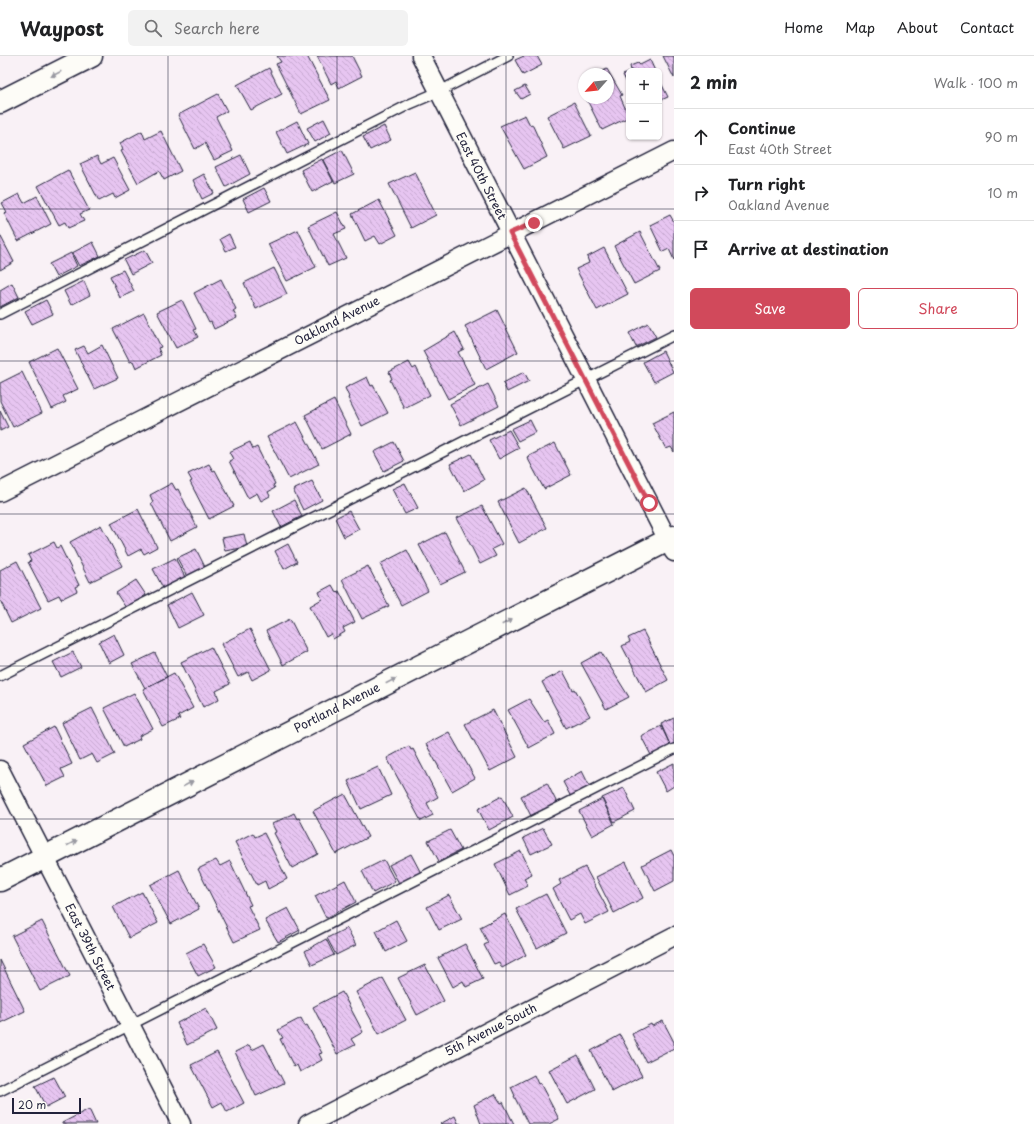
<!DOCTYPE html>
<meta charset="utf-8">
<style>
body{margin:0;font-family:"Playpen Sans",sans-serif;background:#f2f2f2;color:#202124}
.controls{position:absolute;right:12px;top:12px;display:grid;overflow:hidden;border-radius:6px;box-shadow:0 1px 3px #0004}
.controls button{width:36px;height:36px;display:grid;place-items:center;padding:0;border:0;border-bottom:1px solid #e0e0e0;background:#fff;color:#202124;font:20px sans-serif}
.compass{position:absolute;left:578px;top:12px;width:36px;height:36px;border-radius:50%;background:#fff;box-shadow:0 1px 3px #0004;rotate:243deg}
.scale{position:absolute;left:12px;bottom:10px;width:69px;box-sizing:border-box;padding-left:4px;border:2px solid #22223b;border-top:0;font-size:11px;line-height:14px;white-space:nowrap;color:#22223b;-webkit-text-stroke:3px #fdfcf7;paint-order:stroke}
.stop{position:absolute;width:12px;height:12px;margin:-9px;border:3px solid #d1495b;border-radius:50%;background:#fff}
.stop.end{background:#d1495b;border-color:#fff;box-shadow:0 1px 4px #0008}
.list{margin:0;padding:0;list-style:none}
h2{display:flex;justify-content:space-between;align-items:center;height:52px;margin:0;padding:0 16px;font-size:17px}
h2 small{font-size:13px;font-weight:400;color:#757577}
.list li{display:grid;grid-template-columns:26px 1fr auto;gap:12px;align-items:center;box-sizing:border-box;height:56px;padding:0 16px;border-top:1px solid #e0e0e0}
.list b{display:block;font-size:15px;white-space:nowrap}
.list p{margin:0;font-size:13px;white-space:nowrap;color:#757577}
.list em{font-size:13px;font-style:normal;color:#757577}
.actions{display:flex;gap:8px;padding:12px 16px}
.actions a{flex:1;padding:9px 0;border:1px solid #d1495b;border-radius:6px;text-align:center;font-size:14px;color:#d1495b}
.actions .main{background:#d1495b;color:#fff}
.icon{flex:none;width:22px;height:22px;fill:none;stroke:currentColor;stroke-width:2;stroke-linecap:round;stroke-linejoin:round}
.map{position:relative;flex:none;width:674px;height:1068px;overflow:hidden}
header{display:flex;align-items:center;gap:24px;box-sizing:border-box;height:56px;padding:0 20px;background:#fff;border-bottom:1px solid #e0e0e0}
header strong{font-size:19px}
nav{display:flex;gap:22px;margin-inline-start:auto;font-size:14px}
.search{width:280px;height:36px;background:#f2f2f2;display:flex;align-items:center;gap:10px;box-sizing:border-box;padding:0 14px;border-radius:6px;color:#757577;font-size:15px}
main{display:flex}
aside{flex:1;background:#fff}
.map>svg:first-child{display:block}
.building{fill:url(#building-back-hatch);stroke:#22223b}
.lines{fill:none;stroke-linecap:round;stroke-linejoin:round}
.service-casing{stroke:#22223b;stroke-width:12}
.minor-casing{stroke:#22223b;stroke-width:21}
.tertiary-casing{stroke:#22223b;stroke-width:25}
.service{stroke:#fdfcf7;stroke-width:9}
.minor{stroke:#fdfcf7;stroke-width:18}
.tertiary{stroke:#fdfcf7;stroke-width:22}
.oneway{fill:#9a9aa2}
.route{stroke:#d1495b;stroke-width:5}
.grid{fill:none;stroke:#22223b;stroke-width:1;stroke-opacity:0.55}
.labels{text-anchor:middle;stroke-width:3;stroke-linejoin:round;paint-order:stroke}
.street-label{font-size:12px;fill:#22223b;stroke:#fdfcf7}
</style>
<header>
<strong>Waypost</strong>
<div class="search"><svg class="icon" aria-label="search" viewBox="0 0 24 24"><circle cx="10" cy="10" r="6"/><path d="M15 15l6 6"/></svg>Search here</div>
<nav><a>Home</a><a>Map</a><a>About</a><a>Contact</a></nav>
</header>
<main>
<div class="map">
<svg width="674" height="1068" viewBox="0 0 674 1068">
<defs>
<pattern id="building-back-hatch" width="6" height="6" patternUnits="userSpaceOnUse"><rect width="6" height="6" fill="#e7c5f1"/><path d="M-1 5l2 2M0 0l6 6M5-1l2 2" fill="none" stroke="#c6a9d0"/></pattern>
</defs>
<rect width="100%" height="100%" fill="#f9f1f6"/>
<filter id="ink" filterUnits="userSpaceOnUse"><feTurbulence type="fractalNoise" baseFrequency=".025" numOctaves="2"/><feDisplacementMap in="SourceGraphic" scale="8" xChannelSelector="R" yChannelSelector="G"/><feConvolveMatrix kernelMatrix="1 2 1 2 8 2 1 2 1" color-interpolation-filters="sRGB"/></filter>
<g filter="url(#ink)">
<path class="building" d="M277,0H307L330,44L301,58L276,8L281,6Z
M317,0H352L362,20L339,32L336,25L331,28Z
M524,0H537L542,9L523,19L515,4Z
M663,0H674V22Z
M650,4L655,15H631L630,10L638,7L640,9Z
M269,12L282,38L251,54L237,29Z
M607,13L622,39L620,40L629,61L602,74L586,42H608V18H597Z
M629,16V31L623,19Z
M659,23L668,41L659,45Z
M525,30L530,38L521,43L515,35Z
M218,38L227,55L216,61L233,95L214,104L205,87L195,93L178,59Z
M574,46L591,80L564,93L547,60Z
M525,59L530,69L532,68L547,101L524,113L500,70Z
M324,63L331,77L315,86L307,72Z
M297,65L308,88L287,98L276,76Z
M384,70L391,84L370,94L363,81Z
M142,75L145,83L161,75L181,115L164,124L159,115L138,127L121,95L123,94L120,87Z
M342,94L354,118L335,127L323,104Z
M241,99L250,118L226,131L216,111Z
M97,100L101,108L113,102L130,134L115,142L113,138L99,145L80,108Z
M322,103L333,125L312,136L301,114Z
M68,114L89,154L80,158L84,165L68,172L65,166L59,169L38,130Z
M415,116L436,159L411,172L389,128Z
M204,118L214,137L202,143L193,124Z
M264,132L271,145L249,156L243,143Z
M19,138L24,147L37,140L51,168L18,185L4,157L7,156L2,147Z
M379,144L397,179L380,188L375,180L365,185L352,158Z
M337,156L346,173L334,178L346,202L328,210L308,170Z
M670,159L674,166V204L669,193L663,196L650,169Z
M298,174L316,211L287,225L268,188Z
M640,176L660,215L634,228L614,190Z
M229,178L235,191L226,195L220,183Z
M0,179L14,206L0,214Z
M93,186L100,200L79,210L72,197Z
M604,192L628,238L597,254L576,213L589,207L587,201Z
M145,194L152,207L131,218L124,204Z
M71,197L77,210L56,221L49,208Z
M274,212L287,238L256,253L244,227Z
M123,214L134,235L120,242L110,220Z
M221,223L236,253L233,255L237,262L214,273L211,266L209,267L194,237Z
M84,225L90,239L71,249L64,235Z
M12,227L19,241L0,251V234Z
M46,244L53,258L32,268L25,255Z
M182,244L196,273L194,274L198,281L176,292L157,256Z
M497,254L518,296L486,313L465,270Z
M144,257L161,291L158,292L161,299L136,312L133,305L130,306L113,273Z
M648,267L656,281L636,291L629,277Z
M455,276L464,293L458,296L475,329L448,343L423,295Z
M102,289L118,322L94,333L75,294L84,290L88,297Z
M57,292L78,333L63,340L66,346L52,353L29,306Z
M663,295L673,316L654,326L643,306Z
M409,306L413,313L416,311L430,339L404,352L390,324L392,323L389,316Z
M22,316L42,357L13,371L0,345V327Z
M524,316L529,325L507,336L503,327Z
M367,321L371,330L373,329L388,357L362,370L348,342L349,341L345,332Z
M488,328L499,350L461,369L450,348Z
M334,344L351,378L322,393L305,359Z
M0,355L8,371L0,375Z
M674,356V396L671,391L666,393L652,367Z
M530,364L536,376L518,385L511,373Z
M297,366L319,408L289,423L267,381Z
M509,374L519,392L499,403L489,384Z
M250,386L253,393L257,391L275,428L273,429L275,432L268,436L270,440L261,445L257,437L248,442L229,405L233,403L229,396Z
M394,386L404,405L384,415L374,396Z
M555,387L571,419L544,433L527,401Z
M471,398L484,424L464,435L450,408Z
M209,408L213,415L215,414L234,450L209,463L190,426L192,425L188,418Z
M312,425L322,444L303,454L293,434Z
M172,427L176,434L178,433L197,471L170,485L151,447L153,446L150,439Z
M405,427L418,452L405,458L392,433Z
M526,432L547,472L519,487L498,446Z
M294,444L302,460L281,471L273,455Z
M482,450L502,488L492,493L496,500L480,508L457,462Z
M138,453L157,491L144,498L141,493L128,500L111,467Z
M349,455L359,473L344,481L335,462Z
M101,469L122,510L90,526L70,486Z
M445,476L465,516L440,528L419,489Z
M244,478L247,491L225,495L222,482Z
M54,486L57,492L60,490L79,529L75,531L77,535L61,543L59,539L48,544L28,506L31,505L28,499Z
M288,488L297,506L284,513L275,495Z
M196,493L205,511L187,520L177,502Z
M407,494L428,535L401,549L380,508Z
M175,502L185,521L163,532L153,513Z
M17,505L41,552L11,567L0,544V514Z
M368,510L389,550L362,563L342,523Z
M136,524L146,539L126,552L116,537Z
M332,529L336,536L339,535L355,566L343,572L345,576L333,583L331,578L326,581L310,550L322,543L319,536Z
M192,536L204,559L178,572L167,549Z
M290,563L307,596L283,609L266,575Z
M250,573L271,614L252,624L248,616L238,621L221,588Z
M643,575L668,624L646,636L622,590L630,586L628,582Z
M114,578L124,599L109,607L99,586Z
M211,591L230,628L216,635L219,643L203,651L181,606Z
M73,596L81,611L61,621L53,606Z
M601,596L629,641L606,653L581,607Z
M155,597L167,621L145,632L132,608Z
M563,615L573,634L575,633L590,660L566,672L542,626Z
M174,617L193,652L178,660L180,663L163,671L143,633Z
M134,637L153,673L139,680L140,683L124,691L104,652Z
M529,643L544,666L548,664L555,678L529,692L508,654Z
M92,652L115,698L97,707L92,698L80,704L62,667Z
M493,654L517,701L490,715L465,668Z
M674,662V690L671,691L661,668Z
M661,670L671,691L652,701L641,680Z
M54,671L72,708L61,713L65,721L47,730L24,687Z
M449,676L475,722L452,735L426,688Z
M409,690L411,694L413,693L438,741L427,747L433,759L421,765L387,702Z
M674,707V730L666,735L656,716Z
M378,711L391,739L361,753L348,725Z
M582,715L591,733L572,743L563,726Z
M547,727L557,747L531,760L521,740Z
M624,732L635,755L614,766L602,742Z
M345,738L368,781L336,798L313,755Z
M502,740L513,761L489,774L478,753Z
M602,743L614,768L592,780L579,755Z
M294,757L297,763L299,762L318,798L292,812L274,777L276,776L272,768Z
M543,772L552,788L531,798L523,782Z
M450,774L461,794L439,805L428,785Z
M253,777L255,781L264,777L287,823L268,833L265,825L257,829L235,786Z
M671,794L674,800V825L655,835L642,809Z
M521,795L532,818L524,822L528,830L510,839L495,808Z
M411,798L422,819L401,831L389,809Z
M216,804L220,810L230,805L251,849L248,850L260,874L234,886L198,813Z
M384,804L395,825L373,837L362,815Z
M626,806L643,842L614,857L596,821Z
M585,811L609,856L585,868L580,858L569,864L553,833L561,828L559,824Z
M179,814L199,853L171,868L150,829Z
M345,824L356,846L326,862L315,840Z
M142,836L158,867L129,882L113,851Z
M546,838L566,877L537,892L516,853Z
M449,839L462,863L439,874L427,851Z
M288,852L300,874L278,886L265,864Z
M505,858L526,899L502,912L499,906L494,908L484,889L488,887L480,871Z
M396,864L407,885L386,896L376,875Z
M42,865L70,920L40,935L12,880Z
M347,872L356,889L336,899L327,882Z
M326,883L334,899L312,909L305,895Z
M203,888L216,911L198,920L186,897Z
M465,888L483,923L466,931L463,925L453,931L438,902Z
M0,904L25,955L0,967Z
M425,909L444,945L417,959L398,922Z
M383,922L406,964L379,978L356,936Z
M342,936L363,976L351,983L355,989L337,998L313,951Z
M206,952L217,974L187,989L177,967Z
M301,962L305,970L307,969L322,997L319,998L322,1004L300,1016L297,1009L294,1011L280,983L283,982L278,974Z
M663,965L674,986V992L646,1006L632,978L651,968L652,970Z
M620,979L642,1020L612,1036L591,995Z
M264,988L284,1027L256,1040L235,996L249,989L252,994Z
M217,996L244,1047L227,1056L222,1046L213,1051L191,1009Z
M578,999L595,1033L567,1048L549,1014Z
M534,1019L538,1028L540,1027L559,1063L549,1068H528L514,1040H515L511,1031Z
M54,1021L65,1041L46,1051L35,1030Z
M495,1038L501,1047L503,1046L514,1068H481L474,1049Z
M89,1053L96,1068H62V1067Z
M455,1060L458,1067L461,1068H440Z"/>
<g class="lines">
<g class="service-casing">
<path id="service" d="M0,258L410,48L438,36L508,0
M0,620L674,279
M0,1035L674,693"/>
</g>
<g class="minor-casing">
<path id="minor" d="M421,0L674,496
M0,436L674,95
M0,714L181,1068
M308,1068L674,880"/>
</g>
<g class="tertiary-casing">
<path id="tertiary" d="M0,46L91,0
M0,824L674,481"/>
</g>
<use href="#service" class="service"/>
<use href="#minor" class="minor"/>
<use href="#tertiary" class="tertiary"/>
</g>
<defs><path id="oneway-solid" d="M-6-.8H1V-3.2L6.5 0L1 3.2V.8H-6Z"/></defs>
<g class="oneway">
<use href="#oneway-solid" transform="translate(56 18) rotate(153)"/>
<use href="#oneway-solid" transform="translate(507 566) rotate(-27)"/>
<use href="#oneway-solid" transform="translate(391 625) rotate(-27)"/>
<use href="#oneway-solid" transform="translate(188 728) rotate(-27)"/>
<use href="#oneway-solid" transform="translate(72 787) rotate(-27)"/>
</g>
</g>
<g class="lines" filter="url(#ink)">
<path class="route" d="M534,167L510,177L649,447"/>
</g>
<path class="grid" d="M168,0V1068M337,0V1068M506,0V1068M0,153H674M0,305H674M0,458H674M0,610H674M0,763H674M0,915H674"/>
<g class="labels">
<g class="street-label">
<text transform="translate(481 120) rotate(63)" y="4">East 40th Street</text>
<text transform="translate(337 265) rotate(-27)" y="4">Oakland Avenue</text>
<text transform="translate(337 652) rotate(-27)" y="4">Portland Avenue</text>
<text transform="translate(90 891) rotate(63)" y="4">East 39th Street</text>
<text transform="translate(491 974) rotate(-27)" y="4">5th Avenue South</text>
</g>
</g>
</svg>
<div class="controls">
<button>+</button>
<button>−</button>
</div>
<svg class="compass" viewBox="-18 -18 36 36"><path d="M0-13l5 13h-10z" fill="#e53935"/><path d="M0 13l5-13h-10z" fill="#757577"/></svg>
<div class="scale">20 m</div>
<div class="stop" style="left:649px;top:447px"></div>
<div class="stop end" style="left:534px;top:167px"></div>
</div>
<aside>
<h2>2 min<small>Walk · 100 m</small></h2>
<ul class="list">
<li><svg class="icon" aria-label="ahead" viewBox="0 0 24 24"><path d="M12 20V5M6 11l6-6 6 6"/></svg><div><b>Continue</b><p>East 40th Street</p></div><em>90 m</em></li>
<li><svg class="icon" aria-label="right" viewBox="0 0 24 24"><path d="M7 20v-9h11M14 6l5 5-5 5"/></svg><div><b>Turn right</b><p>Oakland Avenue</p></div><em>10 m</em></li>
<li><svg class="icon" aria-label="arrive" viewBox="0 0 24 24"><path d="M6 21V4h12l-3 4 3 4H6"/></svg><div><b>Arrive at destination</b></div></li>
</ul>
<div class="actions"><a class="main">Save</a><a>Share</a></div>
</aside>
</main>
